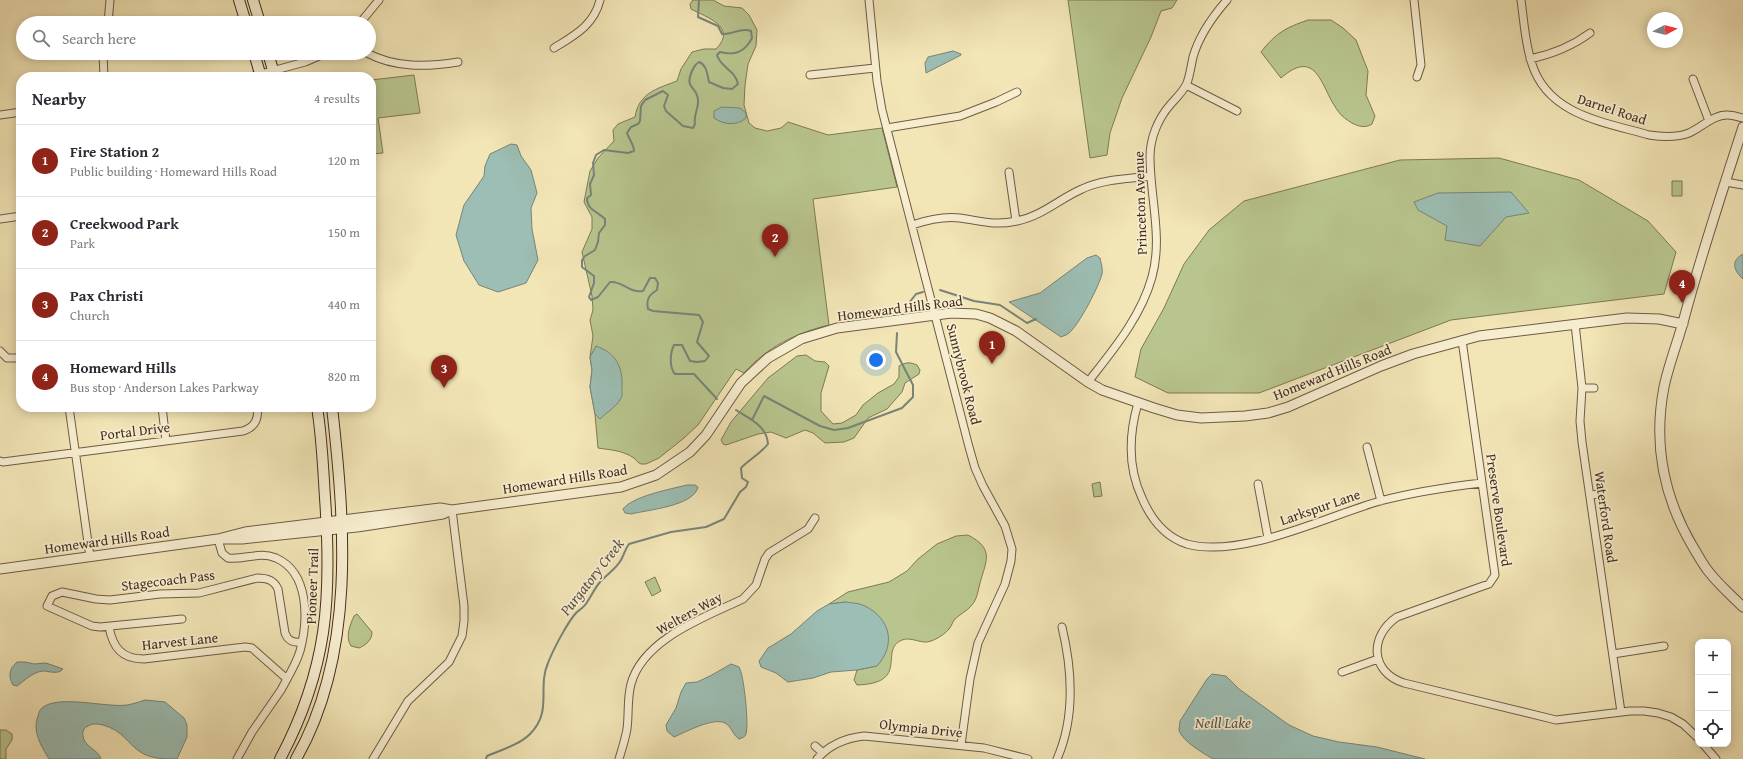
<!DOCTYPE html>
<meta charset="utf-8">
<style>
body{margin:0;font-family:"Gentium Book Plus",serif;background:#f7f7f7;color:#2b2b33}
.controls{position:absolute;right:12px;bottom:12px;display:grid;overflow:hidden;border-radius:8px;box-shadow:0 2px 10px #0003}
.controls button{width:36px;height:36px;display:grid;place-items:center;padding:0;border:0;border-bottom:1px solid #e1e1e2;background:#fff;color:#2b2b33;font:20px sans-serif}
.compass{position:absolute;left:1647px;top:12px;width:36px;height:36px;border-radius:50%;background:#fff;box-shadow:0 2px 10px #0003;rotate:83deg}
.you{position:absolute;left:876px;top:360px;width:14px;height:14px;margin:-10px;border:3px solid #fff;border-radius:50%;background:#1a73e8;box-shadow:0 0 0 6px #1a73e833}
.badge{display:grid;place-items:center;width:26px;height:26px;border-radius:50%;background:#8f2418;color:#fff;font-size:13px;font-weight:700}
.pin{position:absolute;translate:-50% -33px;filter:drop-shadow(0 1px 2px #0008)}
.pin::after{content:'';position:absolute;top:21px;width:14px;height:12px;background:inherit;clip-path:polygon(0 0,100% 0,50% 100%)}
.list{margin:0;padding:0;list-style:none}
h2{display:flex;justify-content:space-between;align-items:center;height:52px;margin:0;padding:0 16px;font-size:17px}
h2 small{font-size:13px;font-weight:400;color:#7c7c81}
.list li{display:grid;grid-template-columns:26px 1fr auto;gap:12px;align-items:center;box-sizing:border-box;height:72px;padding:0 16px;border-top:1px solid #e1e1e2}
.list b{display:block;font-size:15px;white-space:nowrap}
.list p{margin:0;font-size:13px;white-space:nowrap;color:#7c7c81}
.list em{font-size:13px;font-style:normal;color:#7c7c81}
.icon{flex:none;width:22px;height:22px;fill:none;stroke:currentColor;stroke-width:2;stroke-linecap:round;stroke-linejoin:round}
.map{position:relative;flex:none;width:1743px;height:759px;overflow:hidden}
.search{position:absolute;background:#fff;box-shadow:0 2px 10px #0003;left:16px;top:16px;width:360px;height:44px;display:flex;align-items:center;gap:10px;box-sizing:border-box;padding:0 14px;border-radius:22px;color:#7c7c81;font-size:15px}
.panel{position:absolute;background:#fff;box-shadow:0 2px 10px #0003;left:16px;top:72px;width:360px;height:340px;border-radius:16px}
.map>svg:first-child{display:block}
.green{fill:#b9c58e;stroke:#7e7956}
.water{fill:#9cbeb4;stroke:#788478}
.lines{fill:none;stroke-linecap:round;stroke-linejoin:round}
.stream{stroke:#788478;stroke-width:2}
.minor-casing{stroke:#6f5b44;stroke-width:9}
.tertiary-casing{stroke:#6f5b44;stroke-width:11}
.secondary-casing{stroke:#432d1e;stroke-width:12}
.minor{stroke:#f7eed0;stroke-width:7}
.tertiary{stroke:#f7eed0;stroke-width:9}
.secondary{stroke:#f7eed0;stroke-width:10}
.labels{text-anchor:middle;stroke-width:3.5;stroke-linejoin:round;paint-order:stroke}
.street-label{font-size:14px;fill:#432d1e;stroke:#f7eed0}
.water-label{font-size:15px;font-style:italic;fill:#595144;stroke:#f7eed0}
</style>
<div class="map">
<svg width="1743" height="759" viewBox="0 0 1743 759">
<rect width="100%" height="100%" fill="#f2e5b6"/>
<filter id="stains"><feTurbulence type="fractalNoise" baseFrequency=".005" numOctaves="4"/><feColorMatrix values="0 0 0 0 .2 0 0 0 0 .09 0 0 0 0 .02 0 0 0 .5 -.17"/></filter>
<radialGradient id="worn" r=".72"><stop offset=".6" stop-color="#630" stop-opacity="0"/><stop offset="1" stop-color="#630" stop-opacity=".3"/></radialGradient>
<path class="green" d="M693,0H713L724,6L742,8L749,15L757,30L756,46L748,64L745,85L744,105L749,123L755,128L767,131L781,128L788,122L828,135L882,128L897,187L813,199L829,325C796,333 767,347 744,373L736,369L698,425L684,438L659,458L646,464H641C638,463 636,460 634,458C622,450 610,450 598,448L595,414L590,387L592,370L590,357L593,336L590,320L593,310L592,296L582,252L592,229V217L584,202L590,171L598,158L614,141L613,130L618,124L635,117C639,93 656,89 677,81L681,69L692,52L704,49H716C738,27 706,17 691,9L690,4Z
M1068,0H1177L1172,8L1161,11L1151,37L1122,98L1110,133L1107,155L1090,158Z
M1308,20H1331L1343,28L1356,40L1368,71L1366,95L1375,116L1372,124C1366,128 1359,127 1352,123C1347,120 1341,116 1338,111C1321,89 1318,46 1281,78L1261,52C1276,33 1285,28 1308,20Z
M414,75L420,113L378,118L383,153L371,154V80Z
M1499,158L1579,180L1648,221L1676,252L1664,294L1451,320L1259,393H1168L1135,377L1141,349L1164,308L1184,264L1209,230L1244,201L1400,160Z
M1672,181H1682V196H1672Z
M806,355L815,361L825,362L829,366L821,393V411L833,424L842,423L856,415L863,405L878,393L894,384L899,377V366C906,362 910,362 917,365L920,370L919,374L905,383L902,392L887,409L868,418L854,438L844,442L825,443L813,433L805,430L786,438L771,432L758,434L726,445L723,444L721,440L731,422L768,378L797,356Z
M1100,482L1102,496L1094,497L1092,484Z
M968,535C995,549 986,561 980,583C978,591 977,600 971,606C967,611 960,614 955,619C952,622 952,626 949,629C945,634 937,639 931,641C922,645 911,636 902,640C878,650 911,683 857,685L854,680L857,670L877,666L846,602L829,604L848,592L889,582L907,571L918,559L937,544L956,536Z
M655,577L661,591L652,596L645,582Z
M357,614L372,632C372,640 366,645 359,648L351,646C345,637 350,625 354,616Z
M0,730H6L12,734V740L6,749V759H0Z"/>
<path class="water" d="M953,51L961,54V55L926,73L925,63L928,57Z
M722,107L740,108L746,113V118C737,126 724,125 714,118V111Z
M511,144L517,145L521,156L531,170L537,193L531,208L532,229L538,260L526,283L498,292L479,285L464,261L456,235L464,205L484,176L485,166L490,154Z
M1511,192L1529,213L1506,217L1480,246L1445,240L1447,226L1418,210L1414,202L1438,193Z
M1743,254V279C1734,271 1730,261 1743,254Z
M1096,255L1100,258C1101,263 1103,269 1102,274C1099,286 1079,325 1069,333C1067,335 1063,336 1061,337L1009,302L1040,293L1087,258Z
M596,346C616,353 623,367 622,387C622,390 622,394 622,396C618,406 607,412 600,419L595,414L590,387L592,370L590,357Z
M687,485H695L698,487C694,506 647,510 631,514L625,513L623,509C633,496 671,489 687,485Z
M846,602C852,603 859,603 865,606C891,619 896,645 877,666L857,670L831,672L813,678L788,682L776,673L761,667L759,661L768,648L791,634L817,611L829,604Z
M17,662H25L34,664L46,663L63,669C58,675 49,671 42,671C32,673 25,680 17,686L13,685C8,676 9,669 17,662Z
M731,664L739,667C744,675 749,724 746,734C745,737 742,738 739,739C733,735 731,726 725,723C713,717 686,732 674,737L667,731L666,725L676,708L681,692L686,683L697,682L710,676Z
M1212,674L1226,676L1239,689L1289,725L1313,736L1339,742L1377,747L1425,759H1213C1203,753 1182,741 1179,730C1179,727 1180,724 1180,721L1207,679Z
M145,700L165,702L184,718L187,725V737L177,759C165,759 153,759 142,753C126,743 124,731 103,725C98,724 93,723 88,726C84,728 82,731 83,736C84,747 98,749 101,759H49C41,746 32,731 38,716C39,713 39,710 42,708C58,694 106,708 127,705C133,704 139,702 145,700Z"/>
<g class="lines">
<path class="stream" d="M699,0L698,17L718,26L722,34C733,35 740,27 751,31L752,38C745,52 735,56 720,52L717,55C720,67 736,71 738,84L732,89L723,88L709,82C707,74 707,65 699,62C694,65 695,66 692,71C684,90 697,85 698,100C699,109 693,115 695,124L693,128L683,126L666,111L664,106L668,95L663,91L645,100L641,106L640,121L638,124L631,127L627,133C629,139 634,145 634,151L628,153L604,150L596,155L593,163L594,175L590,184L591,195L587,198C587,210 597,211 605,219V225L599,233L598,242L595,250L585,256L582,260V267L594,276V283L589,297L591,300L598,297L610,282C624,281 628,293 643,291L650,278H655L658,283L657,290C649,295 646,299 648,309L653,311L699,315L703,322L697,342L709,356L705,361L697,362L690,361L682,345H674C670,353 669,367 675,374H694L717,399
M940,290L974,301L1000,305L1027,323L1036,319
M905,308L916,294L923,292
M752,420L764,396L820,426L834,430L848,428L902,408L913,397V385L896,352L897,333
M486,759L487,756C501,750 519,745 530,734C553,711 537,688 548,663C553,650 567,623 576,613C579,610 583,608 585,605C591,597 594,589 600,582C607,574 616,569 621,560C624,555 625,549 629,544L671,532L706,527L724,519L740,492L746,487L748,482L742,478L741,468C750,459 760,454 768,444C767,426 750,419 736,410"/>
<g class="minor-casing">
<path id="minor" d="M869,0L877,81L882,110L969,447L975,468L983,486L1005,526L1012,549L1011,561L1005,584L978,643L970,679L961,745
M1414,0L1421,65L1417,77
M1521,0C1524,21 1525,44 1532,64C1548,115 1604,122 1649,135C1662,137 1676,138 1689,133C1701,128 1714,114 1728,115C1733,115 1738,117 1743,118
M108,23L110,0
M360,23L379,0
M554,48C575,35 594,25 600,0
M103,53L104,77
M367,53C395,68 427,67 458,62
M1530,59C1553,54 1571,47 1590,33
M810,75L875,68
M250,77L305,62L326,53
M1693,79L1709,121
M1186,85L1237,111
M0,115L21,112
M887,128L960,116L996,102L1017,92
M1009,172L1016,221
M1726,182L1743,185
M0,219L21,216
M912,225C927,220 944,216 960,218C982,221 993,226 1017,221C1042,216 1059,199 1082,189C1103,179 1128,179 1151,176
M1575,324L1582,388L1580,421L1582,442L1621,712
M1462,340L1495,575L1489,584L1483,586L1397,617C1369,636 1370,672 1404,683L1556,720L1630,711H1644L1658,713L1671,717L1683,724L1698,738
M0,351L7,358H21
M1088,382C1113,350 1141,317 1152,277C1163,237 1150,198 1150,157C1150,138 1158,119 1170,105C1176,98 1183,92 1187,83C1190,75 1191,66 1193,57C1199,36 1213,16 1227,0
M1582,388H1594
M1138,403C1129,434 1128,468 1142,498C1151,519 1165,537 1187,544C1242,559 1327,516 1380,501C1414,492 1448,487 1482,483
M69,407L90,557
M162,407L166,441
M1367,447L1381,501
M0,461L3,462L243,431C255,427 259,419 257,407
M1258,484L1268,538
M1590,495L1600,494
M218,539L222,553L228,558C245,560 259,551 276,558C310,573 308,621 300,651C297,661 292,670 287,679
M182,619L100,627L92,626L47,606L52,596L62,592L96,599L110,600L160,594L199,593L257,578C267,578 274,580 278,589L285,633C288,641 293,643 302,642
M109,627C113,648 122,659 144,659L245,647L252,648L287,679L281,690L252,732L237,759
M1613,654L1664,646
M1342,672L1378,659
M1703,744L1716,759
M815,746L823,753
M373,759L408,701L449,662L462,636L464,621V606L452,510
M619,759C622,749 625,740 627,729C629,714 627,699 631,684C643,639 705,617 743,599L756,585L765,559L769,553L808,529L815,518
M817,759C829,745 846,738 864,736L984,748L1028,759
M1057,759C1075,718 1072,669 1062,627"/>
</g>
<g class="tertiary-casing">
<path id="tertiary" d="M1743,127C1723,189 1702,252 1685,315C1679,339 1669,363 1664,387C1653,444 1664,498 1693,547C1698,555 1703,565 1709,572C1719,585 1732,596 1743,607
M452,510L621,487L656,475L690,452L706,435L741,383L768,358L801,339L837,328L951,313L976,314L990,318L1016,331L1088,382L1102,390L1154,408L1177,415L1201,418L1245,416L1268,413L1288,407L1381,366L1413,354L1479,336L1627,318L1659,319L1683,324
M0,569L218,539H242L357,527L443,514L452,510L440,508L245,532L218,539"/>
</g>
<g class="secondary-casing">
<path id="secondary" d="M239,0L246,23
M253,0L260,23
M254,53L261,77
M268,53L275,77
M280,759C328,669 332,597 325,498C323,467 322,437 317,407
M296,759C356,654 345,523 332,407"/>
</g>
<use href="#minor" class="minor"/>
<use href="#tertiary" class="tertiary"/>
<use href="#secondary" class="secondary"/>
</g>
<g class="labels">
<g class="street-label">
<text transform="translate(1612 109) rotate(18)" y="5">Darnel Road</text>
<text transform="translate(1140 203) rotate(-92)" y="5">Princeton Avenue</text>
<text transform="translate(900 308) rotate(-7)" y="5">Homeward Hills Road</text>
<text transform="translate(1332 372) rotate(-22)" y="5">Homeward Hills Road</text>
<text transform="translate(964 374) rotate(76)" y="5">Sunnybrook Road</text>
<text transform="translate(135 431) rotate(-7)" y="5">Portal Drive</text>
<text transform="translate(565 479) rotate(-9)" y="5">Homeward Hills Road</text>
<text transform="translate(1320 507) rotate(-19)" y="5">Larkspur Lane</text>
<text transform="translate(1499 510) rotate(82)" y="5">Preserve Boulevard</text>
<text transform="translate(1606 517) rotate(82)" y="5">Waterford Road</text>
<text transform="translate(107 540) rotate(-8)" y="5">Homeward Hills Road</text>
<text transform="translate(168 580) rotate(-7)" y="5">Stagecoach Pass</text>
<text transform="translate(312 586) rotate(-88)" y="5">Pioneer Trail</text>
<text transform="translate(689 613) rotate(-29)" y="5">Welters Way</text>
<text transform="translate(180 641) rotate(-6)" y="5">Harvest Lane</text>
<text transform="translate(921 728) rotate(6)" y="5">Olympia Drive</text>
</g>
<g class="water-label">
<text transform="translate(592 577) rotate(-52)" y="5">Purgatory Creek</text>
<text x="1223" y="728">Neill Lake</text>
</g>
</g>
<rect width="100%" height="100%" filter="url(#stains)"/>
<rect width="100%" height="100%" fill="url(#worn)"/>
</svg>
<div class="controls">
<button>+</button>
<button>−</button>
<button><svg class="icon" aria-label="locate" viewBox="0 0 24 24"><circle cx="12" cy="12" r="6"/><path d="M12 2v4M12 18v4M2 12h4M18 12h4"/></svg></button>
</div>
<svg class="compass" viewBox="-18 -18 36 36"><path d="M0-13l5 13h-10z" fill="#e53935"/><path d="M0 13l5-13h-10z" fill="#7c7c81"/></svg>
<div class="you"></div>
<div class="pin badge" style="left:992px;top:364px">1</div>
<div class="pin badge" style="left:775px;top:257px">2</div>
<div class="pin badge" style="left:444px;top:388px">3</div>
<div class="pin badge" style="left:1682px;top:303px">4</div>
<div class="search"><svg class="icon" aria-label="search" viewBox="0 0 24 24"><circle cx="10" cy="10" r="6"/><path d="M15 15l6 6"/></svg>Search here</div>
<section class="panel">
<h2>Nearby<small>4 results</small></h2>
<ul class="list">
<li><span class="badge">1</span><div><b>Fire Station 2</b><p>Public building · Homeward Hills Road</p></div><em>120 m</em></li>
<li><span class="badge">2</span><div><b>Creekwood Park</b><p>Park</p></div><em>150 m</em></li>
<li><span class="badge">3</span><div><b>Pax Christi</b><p>Church</p></div><em>440 m</em></li>
<li><span class="badge">4</span><div><b>Homeward Hills</b><p>Bus stop · Anderson Lakes Parkway</p></div><em>820 m</em></li>
</ul>
</section>
</div>
